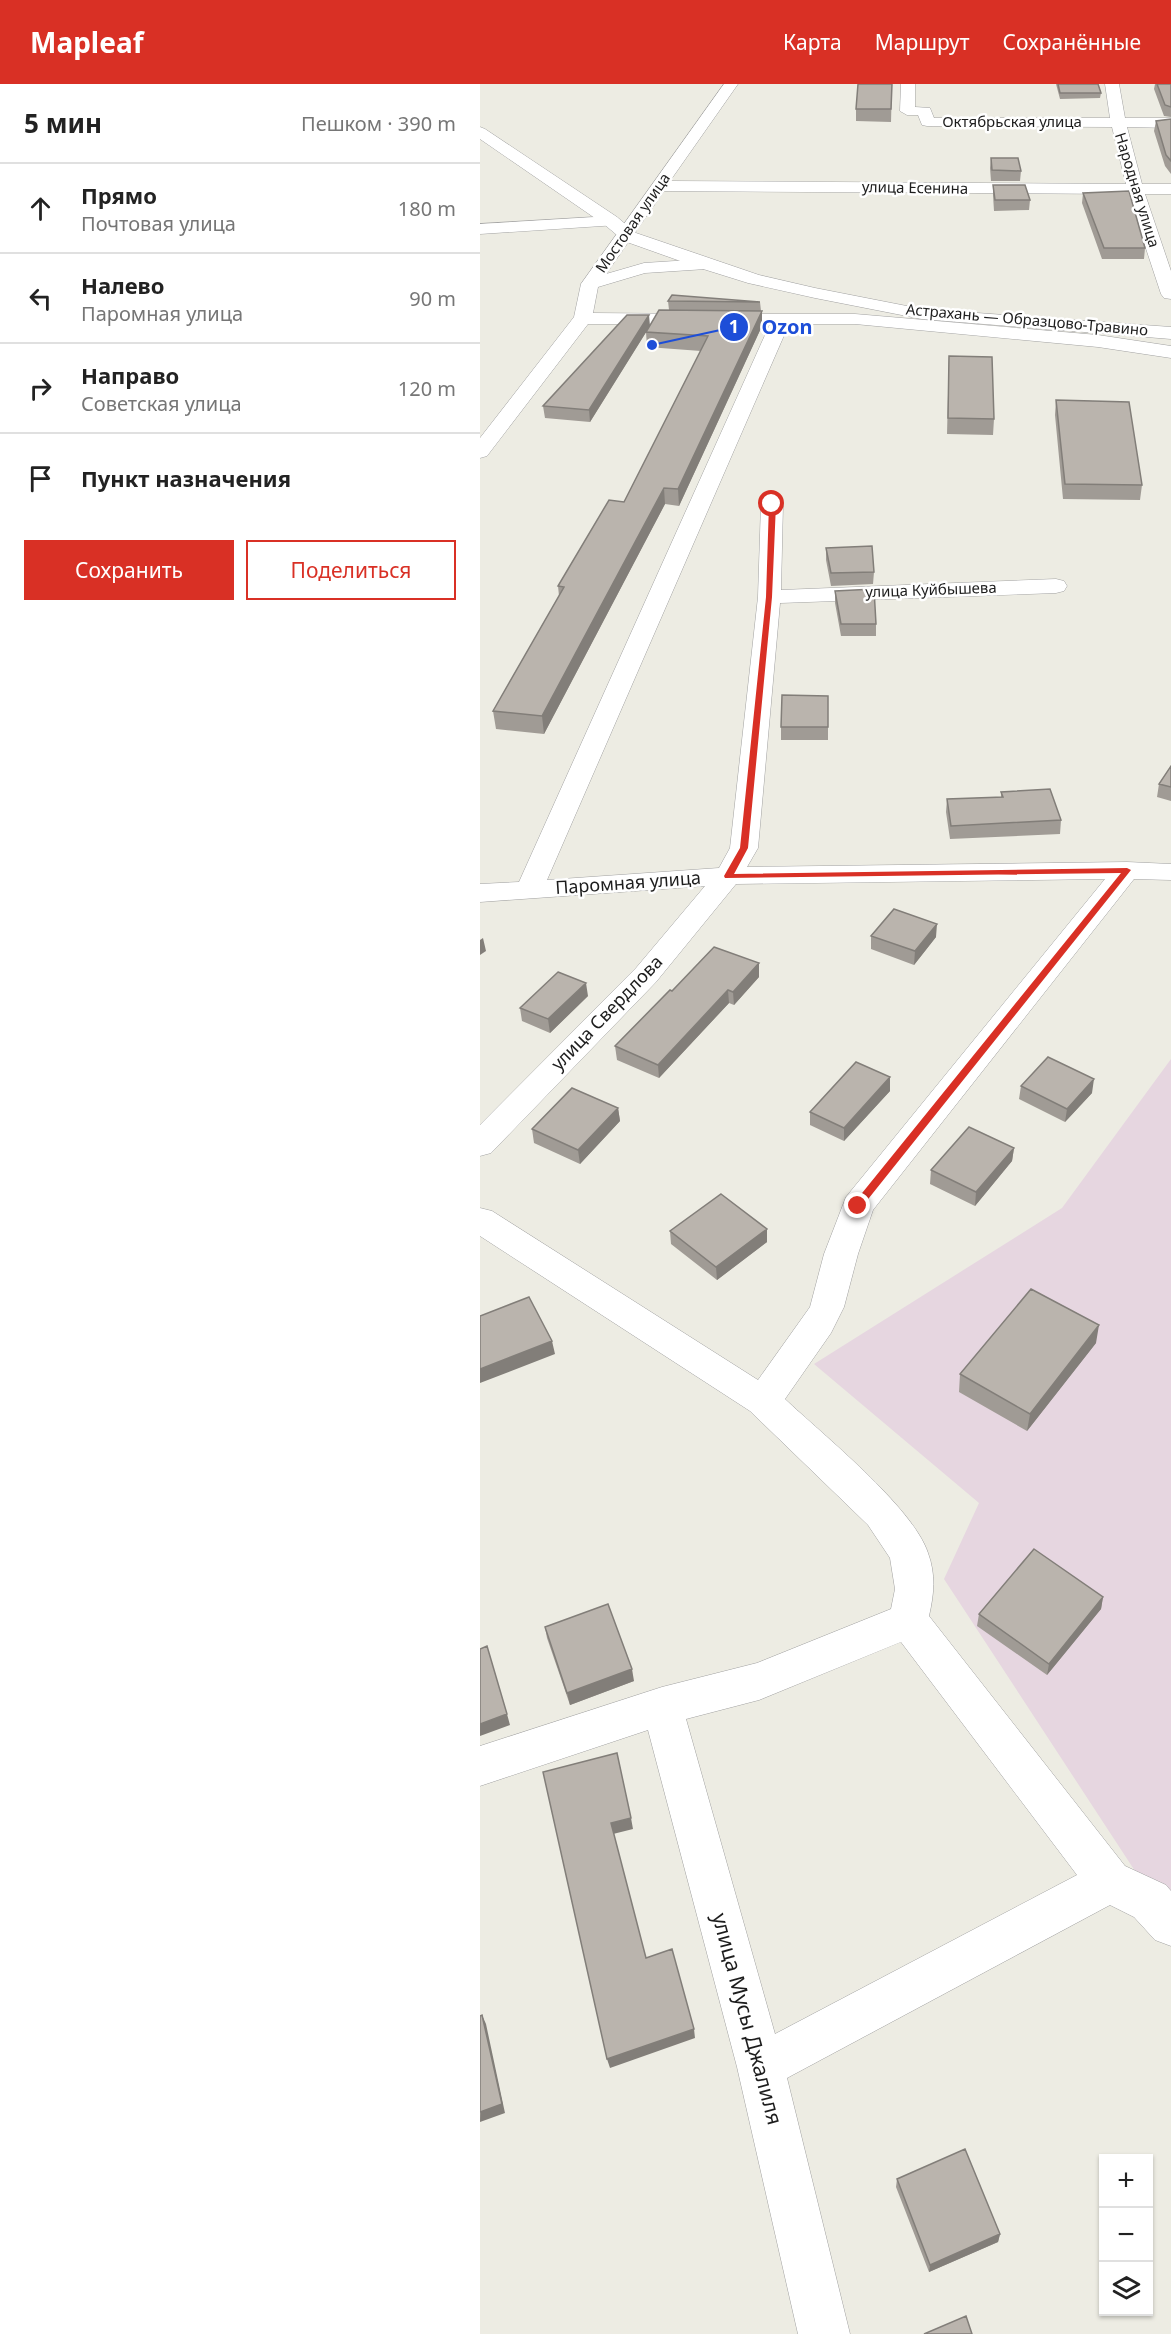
<!DOCTYPE html>
<html lang="ru">
<meta charset="utf-8">
<style>
body{margin:0;font-family:"Noto Sans",sans-serif;background:#f6f6f6;color:#222}
.controls{position:absolute;right:18px;bottom:18px;display:grid;overflow:hidden;border-radius:0px;box-shadow:0 2px 4px #0004}
.controls button{width:54px;height:54px;display:grid;place-items:center;padding:0;border:0;border-bottom:2px solid #e0e0e0;background:#fff;color:#222;font:30px sans-serif}
.stop{position:absolute;width:18px;height:18px;margin:-14px;border:4px solid #d93025;border-radius:50%;background:#fff}
.stop.end{background:#d93025;border-color:#fff;box-shadow:0 2px 6px #0008}
.list{margin:0;padding:0;list-style:none}
h2{display:flex;justify-content:space-between;align-items:center;height:78px;margin:0;padding:0 24px;font-size:26px}
h2 small{font-size:20px;font-weight:400;color:#767676}
.list li{display:grid;grid-template-columns:39px 1fr auto;gap:18px;align-items:center;box-sizing:border-box;height:90px;padding:0 24px;border-top:2px solid #e0e0e0}
.list b{display:block;font-size:22px;white-space:nowrap}
.list p{margin:0;font-size:20px;white-space:nowrap;color:#767676}
.list em{font-size:20px;font-style:normal;color:#767676}
.actions{display:flex;gap:12px;padding:18px 24px}
.actions a{flex:1;padding:14px 0;border:2px solid #d93025;border-radius:0px;text-align:center;font-size:21px;color:#d93025}
.actions .main{background:#d93025;color:#fff}
.icon{flex:none;width:33px;height:33px;fill:none;stroke:currentColor;stroke-width:2;stroke-linecap:round;stroke-linejoin:round}
.map{position:relative;flex:none;width:691px;height:2250px;overflow:hidden}
header{display:flex;align-items:center;gap:36px;box-sizing:border-box;height:84px;padding:0 30px;background:#d93025;color:#fff}
header strong{font-size:28px}
nav{display:flex;gap:33px;margin-inline-start:auto;font-size:21px}
main{display:flex}
aside{flex:1;background:#fff}
.map>svg:first-child{display:block}
.industrial{fill:#e6d6e0}
.lines{fill:none;stroke-linecap:round;stroke-linejoin:round}
.minor-casing{stroke:#a1a1a1;stroke-width:1}
.tertiary-casing{stroke:#a1a1a1;stroke-width:1}
.minor{fill:#fff;fill-rule:evenodd}
.tertiary{fill:#fff;fill-rule:evenodd}
.wall{fill:#a09b95}
.shaded-wall{fill:#827e79}
.building{fill:#bab4ad;stroke:#827e79;stroke-width:1.5}
.route{fill:#d93025}
.labels{text-anchor:middle;stroke-width:5;stroke-linejoin:round;paint-order:stroke}
.far-street-label{font-size:15px;fill:#1d1d1d;stroke:#fff}
.street-label{font-size:18px;fill:#1d1d1d;stroke:#fff}
.near-street-label{font-size:21px;fill:#1d1d1d;stroke:#fff}
.leader{fill:none;stroke:#1d4ed8;stroke-width:2}
.callout-dot{fill:#1d4ed8;stroke:#fff;stroke-width:2}
.mark-label{font-size:18px;text-anchor:middle;font-weight:bold;fill:#fff}
.callout-label{font-size:20px;text-anchor:middle;font-weight:bold;fill:#1d4ed8;stroke:#fff;stroke-width:5;stroke-linejoin:round;paint-order:stroke}
</style>
<header>
<strong>Mapleaf</strong>
<nav><a>Карта</a><a>Маршрут</a><a>Сохранённые</a></nav>
</header>
<main>
<aside>
<h2>5 мин<small>Пешком · 390 m</small></h2>
<ul class="list">
<li><svg class="icon" aria-label="ahead" viewBox="0 0 24 24"><path d="M12 20V5M6 11l6-6 6 6"/></svg><div><b>Прямо</b><p>Почтовая улица</p></div><em>180 m</em></li>
<li><svg class="icon" aria-label="left" viewBox="0 0 24 24"><path d="M17 20v-9H6M10 6l-5 5 5 5"/></svg><div><b>Налево</b><p>Паромная улица</p></div><em>90 m</em></li>
<li><svg class="icon" aria-label="right" viewBox="0 0 24 24"><path d="M7 20v-9h11M14 6l5 5-5 5"/></svg><div><b>Направо</b><p>Советская улица</p></div><em>120 m</em></li>
<li><svg class="icon" aria-label="arrive" viewBox="0 0 24 24"><path d="M6 21V4h12l-3 4 3 4H6"/></svg><div><b>Пункт назначения</b></div></li>
</ul>
<div class="actions"><a class="main">Сохранить</a><a>Поделиться</a></div>
</aside>
<div class="map">
<svg width="691" height="2250" viewBox="0 0 691 2250">
<rect width="100%" height="100%" fill="#edece3"/>
<path class="industrial" d="M691,975V1842L464,1495L499,1419L334,1280L582,1124Z"/>
<g class="lines">
<g class="minor-casing">
<path id="minor" d="M244,0H258L190,97L646,100L632,43L447,42L442,41L438,31H427L420,27L421,0H435V23L450,24L454,34H630L625,0H639L645,34H691V44L647,43L662,100H691V110H665L691,187V215L684,214L681,210L648,110L184,107L126,190L164,179L226,175L232,176L235,180L232,184L226,185L165,189L118,203L113,229L219,230L225,231L228,235L225,239L219,240H108L7,372L0,374V354L94,233L101,200Z
M131,132L137,133L139,137L137,141L0,150V140Z
M279,230H375L618,251L691,262V274L618,263L375,240H309L67,796L239,784L250,764L278,513L281,420L284,415L292,414L300,415L303,420L301,506L576,495L584,497L587,502L584,507L576,509L300,519L278,764L267,783L647,778L691,780V796L654,795L393,1126L378,1170L364,1223L351,1249L305,1315C342,1350 433,1423 448,1469C456,1491 454,1510 449,1532L645,1782L686,1801L691,1807V1862L675,1856L654,1833L630,1821L307,1994L370,2250H318L257,1983L168,1646L0,1702V1662L182,1603L277,1579L411,1525L415,1505L410,1474L388,1441L270,1327L0,1152V1124L12,1127L278,1296L330,1223L344,1170L366,1113L625,795L256,800L176,898L11,1069L0,1072V1041L156,884L225,802L0,818V800L39,798L290,240L273,239L270,235L273,231ZM421,1558L597,1791L295,1950L206,1635L279,1616Z"/>
</g>
<g class="tertiary-casing">
<path id="tertiary" d="M0,43L5,45L137,133L156,149L279,191L335,204L442,225L691,243V255L442,235L335,214L268,199L220,184L144,157L125,141L0,55Z"/>
</g>
<use href="#minor" class="minor"/>
<use href="#tertiary" class="tertiary"/>
</g>
<path class="wall" d="M412,0L411,38L376,37V25Z
M576,0H618L621,9L620,14L580,15Z
M675,0H691V33L684,32L674,5Z
M691,35V90L685,82L674,47L676,37Z
M511,74L541,87L540,97H511L510,84Z
M513,101L550,116L549,126L514,127L513,111Z
M603,109L665,164L664,175H622L602,119Z
M188,217L280,218L281,227H282V242L199,422L185,420L64,650L16,645L13,627L79,512L78,502L144,418L221,267L167,263L166,248L110,338L65,334L63,322L189,226Z
M469,272L514,335L513,351L467,350Z
M576,316L662,401L660,416L583,415L575,331Z
M346,464L394,488L393,500L351,502L346,476Z
M355,507L396,540V552H361L355,519Z
M348,612V656H301V643Z
M691,682V717L677,713L679,700Z
M521,708L581,736L580,750L470,755L466,728L467,715L521,713Z
M391,852L456,853L434,881L391,865Z
M279,893L254,921L249,919L179,994L137,976L135,962L192,907Z
M108,912L70,949L42,937L40,924Z
M410,993V1007L364,1057L330,1041V1028Z
M541,1002L612,1009L585,1038L539,1015Z
M138,1024L140,1037L100,1080L54,1059L52,1045Z
M534,1064L532,1077L495,1122L450,1100L451,1086Z
M287,1145V1158L237,1196L191,1160L190,1147Z
M616,1259L547,1347L479,1308L480,1290Z
M623,1513L621,1525L567,1591L497,1542L499,1530Z
M65,1543L154,1597L90,1621L67,1554Z
M417,2095L520,2150L518,2158L449,2188L416,2103Z"/>
<path class="shaded-wall" d="M282,227V242L199,422L198,405Z
M169,231L170,242L110,338L109,326Z
M184,404L185,420L64,650L62,632Z
M457,840L456,853L434,881L435,867Z
M3,854L6,867L0,871V856Z
M279,879V893L254,921L253,908Z
M106,899L108,912L70,949L68,935Z
M248,906L249,919L179,994L178,981Z
M410,993V1007L364,1057V1044Z
M614,995L612,1009L585,1038L587,1025Z
M138,1024L140,1037L100,1080L98,1066Z
M534,1064L532,1077L495,1122L496,1108Z
M287,1145V1158L237,1196L236,1183Z
M619,1241L616,1259L547,1347L550,1330Z
M72,1257L75,1270L0,1299V1285Z
M623,1513L621,1525L567,1591L569,1580Z
M152,1585L154,1597L90,1621L87,1609Z
M27,1630L30,1641L0,1652V1640Z
M151,1734L153,1745L133,1750L131,1739Z
M2,1931L6,1940L25,2029L0,2038Z
M214,1945L215,1954L130,1984L127,1975Z
M520,2150L518,2158L449,2188L450,2181Z"/>
<path class="building" d="M378,0H412L411,25H376Z
M578,0H618L621,9H580Z
M677,0H691V23L685,21Z
M691,35V77L686,71L676,37Z
M511,74H538L541,87L512,86Z
M513,101H545L550,116H515Z
M649,107L665,164H624L603,109Z
M192,211L280,218L188,217Z
M179,226L282,227L198,405L184,404L62,632L13,627L84,503L78,502L129,416L144,418L228,252L166,248Z
M147,231H169L109,326L63,322Z
M469,272L512,273L514,335L468,334Z
M576,316L649,318L662,401L585,400Z
M392,462L394,488L351,489L346,464Z
M394,505L396,540H361L355,507Z
M302,611L348,612V643H301Z
M691,682V703L679,700Z
M570,705L581,736L471,742L467,715L523,713L521,708Z
M414,825L457,840L435,867L391,852Z
M234,863L279,879L253,908L248,906L178,981L135,962L190,906L192,907Z
M78,888L106,899L68,935L40,924Z
M568,973L614,995L587,1025L541,1002Z
M376,978L410,993L364,1044L330,1028Z
M92,1004L138,1024L98,1066L52,1045Z
M489,1043L534,1064L496,1108L451,1086Z
M241,1110L287,1145L236,1183L190,1147Z
M551,1205L619,1241L550,1330L480,1290Z
M49,1213L72,1257L0,1285V1232Z
M554,1465L623,1513L569,1580L499,1530Z
M128,1520L152,1585L87,1609L65,1543Z
M7,1562L27,1630L0,1640V1565Z
M137,1669L151,1734L131,1739L166,1874L192,1865L214,1945L127,1975L63,1688Z
M2,1931L22,2020L0,2028V1932Z
M485,2065L520,2150L450,2181L417,2095Z
M486,2232L492,2250H444Z"/>
<path class="route" d="M292,418L296,420L292,513L268,764L254,790L647,784L651,786L381,1124H374V1119L641,789L245,794L244,792L260,764L286,513L289,420Z"/>
<g class="labels">
<g class="far-street-label">
<text x="532" y="43">Октябрьская улица</text>
<text transform="translate(435 104) rotate(1)" y="5">улица Есенина</text>
<text transform="translate(657 106) rotate(73)" y="5">Народная улица</text>
<text transform="translate(153 139) rotate(-55)" y="5">Мостовая улица</text>
<text transform="translate(547 236) rotate(5)" y="5">Астрахань — Образцово-Травино</text>
<text transform="translate(451 506) rotate(-2)" y="5">улица Куйбышева</text>
</g>
<g class="street-label">
<text transform="translate(148 799) rotate(-4)" y="6">Паромная улица</text>
<text transform="translate(127 929) rotate(-46)" y="6">улица Свердлова</text>
</g>
<g class="near-street-label">
<text transform="translate(267 1935) rotate(75)" y="7">улица Мусы Джалиля</text>
</g>
</g>
<path class="leader" d="M172 261L254 243"/>
<g class="callout-dot">
<circle cx="172" cy="261" r="6"/>
<circle cx="254" cy="243" r="15"/>
</g>
<g class="mark-label">
<text x="254" y="249">1</text>
</g>
<g class="callout-label">
<text x="307" y="250">Ozon</text>
</g>
</svg>
<div class="controls">
<button>+</button>
<button>−</button>
<button><svg class="icon" aria-label="layers" viewBox="0 0 24 24"><path d="M12 4l9 5-9 5-9-5zM3 14l9 5 9-5"/></svg></button>
</div>
<div class="stop" style="left:292px;top:420px"></div>
<div class="stop end" style="left:378px;top:1122px"></div>
</div>
</main>
